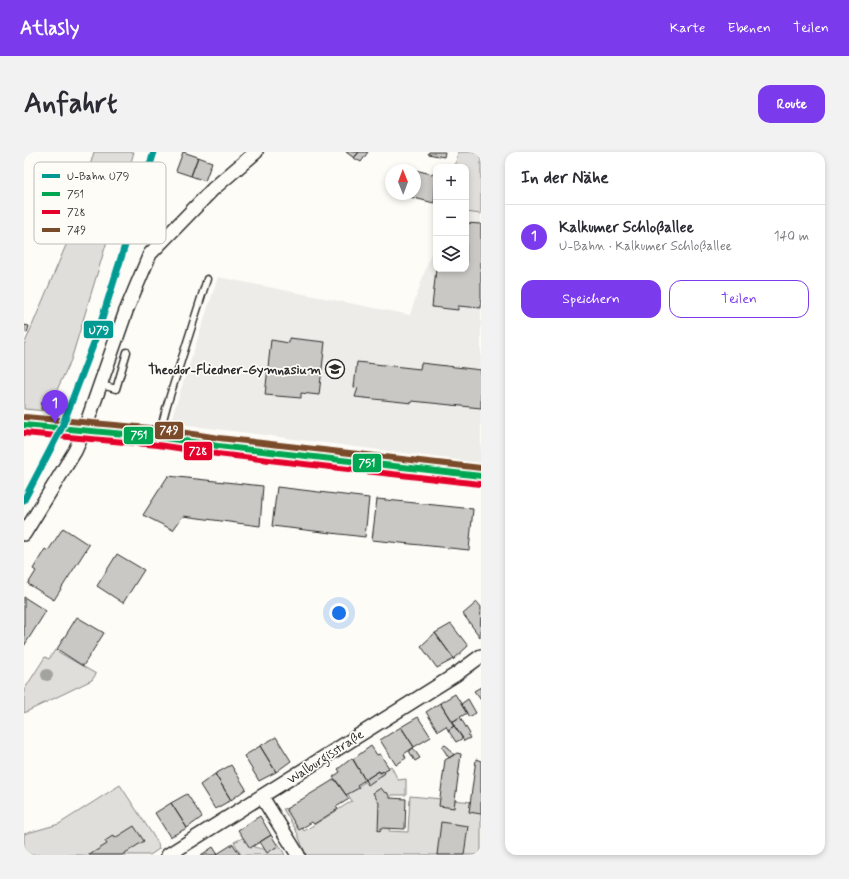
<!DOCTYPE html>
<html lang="de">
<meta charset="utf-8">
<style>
body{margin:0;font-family:Mynerve,sans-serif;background:#f2f2f3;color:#2b2b33}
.controls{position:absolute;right:12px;top:12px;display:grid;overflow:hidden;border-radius:8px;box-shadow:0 2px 6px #0003}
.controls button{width:36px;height:36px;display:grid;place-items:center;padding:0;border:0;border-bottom:1px solid #e1e1e2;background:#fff;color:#2b2b33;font:20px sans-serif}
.compass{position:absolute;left:361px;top:12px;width:36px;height:36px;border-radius:50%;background:#fff;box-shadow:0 2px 6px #0003;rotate:359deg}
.you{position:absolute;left:315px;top:461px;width:14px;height:14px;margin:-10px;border:3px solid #fff;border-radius:50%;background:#1a73e8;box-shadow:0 0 0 6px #1a73e833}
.badge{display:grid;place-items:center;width:26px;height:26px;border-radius:50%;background:#7c3aed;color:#fff;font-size:13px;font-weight:700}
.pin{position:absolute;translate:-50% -33px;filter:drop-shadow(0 1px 2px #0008)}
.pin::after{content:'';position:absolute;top:21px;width:14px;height:12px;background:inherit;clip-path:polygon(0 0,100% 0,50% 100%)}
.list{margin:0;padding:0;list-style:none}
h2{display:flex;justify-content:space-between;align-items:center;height:52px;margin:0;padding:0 16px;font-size:17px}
h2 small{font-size:13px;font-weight:400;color:#7c7c81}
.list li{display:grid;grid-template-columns:26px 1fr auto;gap:12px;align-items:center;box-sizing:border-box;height:64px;padding:0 16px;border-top:1px solid #e1e1e2}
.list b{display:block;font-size:15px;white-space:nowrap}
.list p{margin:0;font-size:13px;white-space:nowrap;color:#7c7c81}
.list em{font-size:13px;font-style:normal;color:#7c7c81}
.actions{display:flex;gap:8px;padding:12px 16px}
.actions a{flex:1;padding:9px 0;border:1px solid #7c3aed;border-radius:12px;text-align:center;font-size:14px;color:#7c3aed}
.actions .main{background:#7c3aed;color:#fff}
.icon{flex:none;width:22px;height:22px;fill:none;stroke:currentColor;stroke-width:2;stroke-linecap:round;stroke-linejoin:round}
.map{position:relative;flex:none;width:457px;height:703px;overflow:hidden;border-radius:12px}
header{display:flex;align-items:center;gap:24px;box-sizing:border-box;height:56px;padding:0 20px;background:#7c3aed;color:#fff}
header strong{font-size:19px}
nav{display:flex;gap:22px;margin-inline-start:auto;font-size:14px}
.intro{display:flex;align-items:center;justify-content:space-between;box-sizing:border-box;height:96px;padding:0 24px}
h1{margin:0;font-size:28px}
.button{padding:10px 18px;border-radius:12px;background:#7c3aed;color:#fff;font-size:14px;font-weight:700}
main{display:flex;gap:24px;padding:0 24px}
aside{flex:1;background:#fff;border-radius:12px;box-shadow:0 2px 6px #0003}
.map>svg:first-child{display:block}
.built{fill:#edece8}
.green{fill:#dfdeda;stroke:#858482}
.building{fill:#c9c8c4;stroke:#2b2b2b}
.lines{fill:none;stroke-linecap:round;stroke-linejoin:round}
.lane-casing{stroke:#2b2b2b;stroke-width:9}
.street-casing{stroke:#2b2b2b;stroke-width:16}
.secondary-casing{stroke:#2b2b2b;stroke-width:21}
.lane{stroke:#fdfcf7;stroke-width:6}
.street{stroke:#fdfcf7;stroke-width:13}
.secondary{stroke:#fdfcf7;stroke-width:18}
.bus-1-casing{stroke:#fdfcf7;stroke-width:9}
.bus-2-casing{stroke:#fdfcf7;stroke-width:9}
.bus-3-casing{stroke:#fdfcf7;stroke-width:9}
.bus-1{stroke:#00a651;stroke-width:6}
.bus-2{stroke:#e4002b;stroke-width:6}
.bus-3{stroke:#7a4b2a;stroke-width:6}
.metro-1-casing{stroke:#fdfcf7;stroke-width:10}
.metro-1{stroke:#009a93;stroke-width:7}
.tree{fill:#a2a29f}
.labels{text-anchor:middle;stroke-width:3.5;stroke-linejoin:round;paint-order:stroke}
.poi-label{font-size:13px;font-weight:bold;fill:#2b2b2b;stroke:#fdfcf7;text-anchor:end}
.street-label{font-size:13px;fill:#2b2b2b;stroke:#fdfcf7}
.key{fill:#fdfcf7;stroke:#bebdba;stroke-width:1}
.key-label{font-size:11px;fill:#2b2b2b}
.line-badge{stroke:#fdfcf7;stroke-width:1.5}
.badge-label{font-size:11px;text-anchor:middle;font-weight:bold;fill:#fff}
</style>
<header>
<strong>Atlasly</strong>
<nav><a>Karte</a><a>Ebenen</a><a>Teilen</a></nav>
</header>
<div class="intro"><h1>Anfahrt</h1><a class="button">Route</a></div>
<main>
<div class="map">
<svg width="457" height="703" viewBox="0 0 457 703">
<rect width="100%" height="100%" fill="#fdfcf7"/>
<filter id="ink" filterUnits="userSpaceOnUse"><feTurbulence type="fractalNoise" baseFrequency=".025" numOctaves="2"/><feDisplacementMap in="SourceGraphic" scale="8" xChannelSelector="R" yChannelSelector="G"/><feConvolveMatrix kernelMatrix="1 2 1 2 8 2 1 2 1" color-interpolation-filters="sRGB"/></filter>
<g filter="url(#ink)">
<path class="built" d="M442,60L457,62V311L146,271L194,125L386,163L412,86V117H442Z"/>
<path class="green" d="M70,0H110L47,208L23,259L0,257V193L45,86Z
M434,0H457V62L442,60V15H431Z
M31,498L72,522L68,528L0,561V538L21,505L25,507Z
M367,614L374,628L382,627V643H367L365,679L384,680L386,644L449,650L457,637V703H282L272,678L259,657L265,656L280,679L328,649L323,641L344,628L346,631L360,622L358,619Z
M96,633L134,691L135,697L126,703H0V682L35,672Z
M221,685C229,698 230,694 242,698L254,691L261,703H217L210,690Z"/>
<path class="building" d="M159,0L174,5L167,24L152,19Z
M322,0H335L330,6Z
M335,0H344L337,10L330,6Z
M405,0H421L420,5L404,2Z
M174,5L188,10L181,29L167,24Z
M391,18L412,23L410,51L382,44L383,42H391Z
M442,71L457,72V156L434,154V158L408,155L412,117H442Z
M0,173L5,174L3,181L0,180Z
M265,186L301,190L295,243L277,241V246L241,243L247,188L265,191Z
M333,210L396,217L397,211L457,218V256L388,249V251L331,245L334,236L330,235Z
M18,249L22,250L21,257H17Z
M144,324L239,334L236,374L159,364L149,378L119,363Z
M253,335L345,346L341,385L248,374Z
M353,347L449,357L445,398L348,388Z
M39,376L65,393L30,448L4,432L12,419L9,417L21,397L24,399Z
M93,402L120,418L99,451L73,434Z
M0,445L22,459L0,494Z
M453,450L457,455L456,485L439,462Z
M53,465L80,481L59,514L33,497Z
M427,472L444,494L430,507L411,481Z
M411,481L430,507L413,516L397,494Z
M457,535V548L450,539Z
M431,542L443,561L428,570L416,551Z
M444,547L452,561L445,565L437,552Z
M416,551L430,574L424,578L422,574L414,579L402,560Z
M394,565L407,585L390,595L377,575Z
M436,565L446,582L444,583L446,586L440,589L428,570Z
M430,574L439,586L432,590L424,578Z
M377,575L390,595L380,602L382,606L372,613L356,588Z
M252,585L267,609L252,620L236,594Z
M421,593L425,596L430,603L425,606L418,595Z
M236,594L252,620L235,629L220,604Z
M347,594L353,603L356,602L365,616L356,621L355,619L341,628L329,607Z
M389,596L396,606L391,609L385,599Z
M433,601L437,602L430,656L415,654L421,608Z
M328,606L341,628L333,633L335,636L322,643L309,625L316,620L314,617Z
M452,607L457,609V662L445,660Z
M207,613L222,637L207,648L191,622Z
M355,619L356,621L360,619L361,621L344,633L341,628Z
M191,622L207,648L191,657L176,633Z
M311,627L325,647L312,655L314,657L290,672L288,670L275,678L262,657Z
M357,636L361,641L363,640L366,646L382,647L381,677L357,676V678L354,679L355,651L349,641Z
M163,642L178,665L163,676L147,651Z
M147,651L163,676L146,685L131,661Z
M236,664L247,683L226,696L214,678Z
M417,670L444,674L440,703H413Z
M110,674L120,689L98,703H65L83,692L81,689L90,683L91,686Z
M247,683L254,694L243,701L236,690Z
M209,692L216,703H194L193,702Z
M189,695L194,703H177Z"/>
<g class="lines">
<g class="lane-casing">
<path id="lane" d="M78,233L92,237L103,200
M135,283L143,253L183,127"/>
</g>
<g class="street-casing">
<path id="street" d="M0,382L51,299L60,279L102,159L126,102L189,37L232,0
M238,645L274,703
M144,703L431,523L457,504"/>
</g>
<g class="secondary-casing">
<path id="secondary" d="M0,273L135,285L194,294L457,324"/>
</g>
<use href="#lane" class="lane"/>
<use href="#street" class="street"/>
<use href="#secondary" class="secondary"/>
<g class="bus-1-casing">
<path id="bus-1" d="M0,273L135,285L194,294L457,324"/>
</g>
<g class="bus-2-casing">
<path id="bus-2" d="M0,281L134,293L193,302L456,332"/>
</g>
<g class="bus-3-casing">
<path id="bus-3" d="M1,265L136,277L195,286L457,316"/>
</g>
<use href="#bus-1" class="bus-1"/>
<use href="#bus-2" class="bus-2"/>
<use href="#bus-3" class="bus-3"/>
<g class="metro-1-casing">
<path id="metro-1" d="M0,348L37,277L73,183L130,0"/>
</g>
<use href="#metro-1" class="metro-1"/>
</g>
<circle class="tree" cx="23" cy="523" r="6"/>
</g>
<defs>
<g id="school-ring" transform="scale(1)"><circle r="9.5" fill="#fdfcf7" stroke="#2b2b2b" stroke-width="1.5"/><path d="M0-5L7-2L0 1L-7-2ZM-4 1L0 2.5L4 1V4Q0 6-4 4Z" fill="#2b2b2b"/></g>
</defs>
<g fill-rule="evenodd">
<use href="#school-ring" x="311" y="217"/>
</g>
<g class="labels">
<g class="poi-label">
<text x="297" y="222">Theodor-Fliedner-Gymnasium</text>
</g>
<g class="street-label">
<text transform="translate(301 604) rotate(-33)" y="5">Walburgisstraße</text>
</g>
</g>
<rect x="10" y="10" width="132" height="82" rx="6" class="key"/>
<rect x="18" y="22" width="18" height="4" fill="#009a93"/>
<rect x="18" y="40" width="18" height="4" fill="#00a651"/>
<rect x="18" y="58" width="18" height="4" fill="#e4002b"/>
<rect x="18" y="76" width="18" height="4" fill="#7a4b2a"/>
<g class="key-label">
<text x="43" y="28">U-Bahn U79</text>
<text x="43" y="46">751</text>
<text x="43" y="64">728</text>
<text x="43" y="82">749</text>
</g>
<g class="line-badge">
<rect x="59" y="168" width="31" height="19" rx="4" fill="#009a93"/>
<rect x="130" y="269" width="30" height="19" rx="4" fill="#7a4b2a"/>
<rect x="99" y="274" width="31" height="19" rx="4" fill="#00a651"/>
<rect x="159" y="289" width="30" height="20" rx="4" fill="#e4002b"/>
<rect x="328" y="301" width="30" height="20" rx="4" fill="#00a651"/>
</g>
<g class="badge-label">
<text x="75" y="182">U79</text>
<text x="145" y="282">749</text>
<text x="115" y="287">751</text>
<text x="174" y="303">728</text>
<text x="343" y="315">751</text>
</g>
</svg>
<div class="controls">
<button>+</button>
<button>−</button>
<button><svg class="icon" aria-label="layers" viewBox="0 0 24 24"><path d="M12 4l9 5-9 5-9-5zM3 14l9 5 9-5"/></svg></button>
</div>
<svg class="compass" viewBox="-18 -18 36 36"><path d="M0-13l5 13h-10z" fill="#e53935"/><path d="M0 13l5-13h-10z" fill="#7c7c81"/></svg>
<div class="you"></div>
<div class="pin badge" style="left:31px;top:271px">1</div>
</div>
<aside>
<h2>In der Nähe<small></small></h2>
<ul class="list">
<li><span class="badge">1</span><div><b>Kalkumer Schloßallee</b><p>U-Bahn · Kalkumer Schloßallee</p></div><em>140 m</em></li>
</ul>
<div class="actions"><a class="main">Speichern</a><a>Teilen</a></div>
</aside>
</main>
